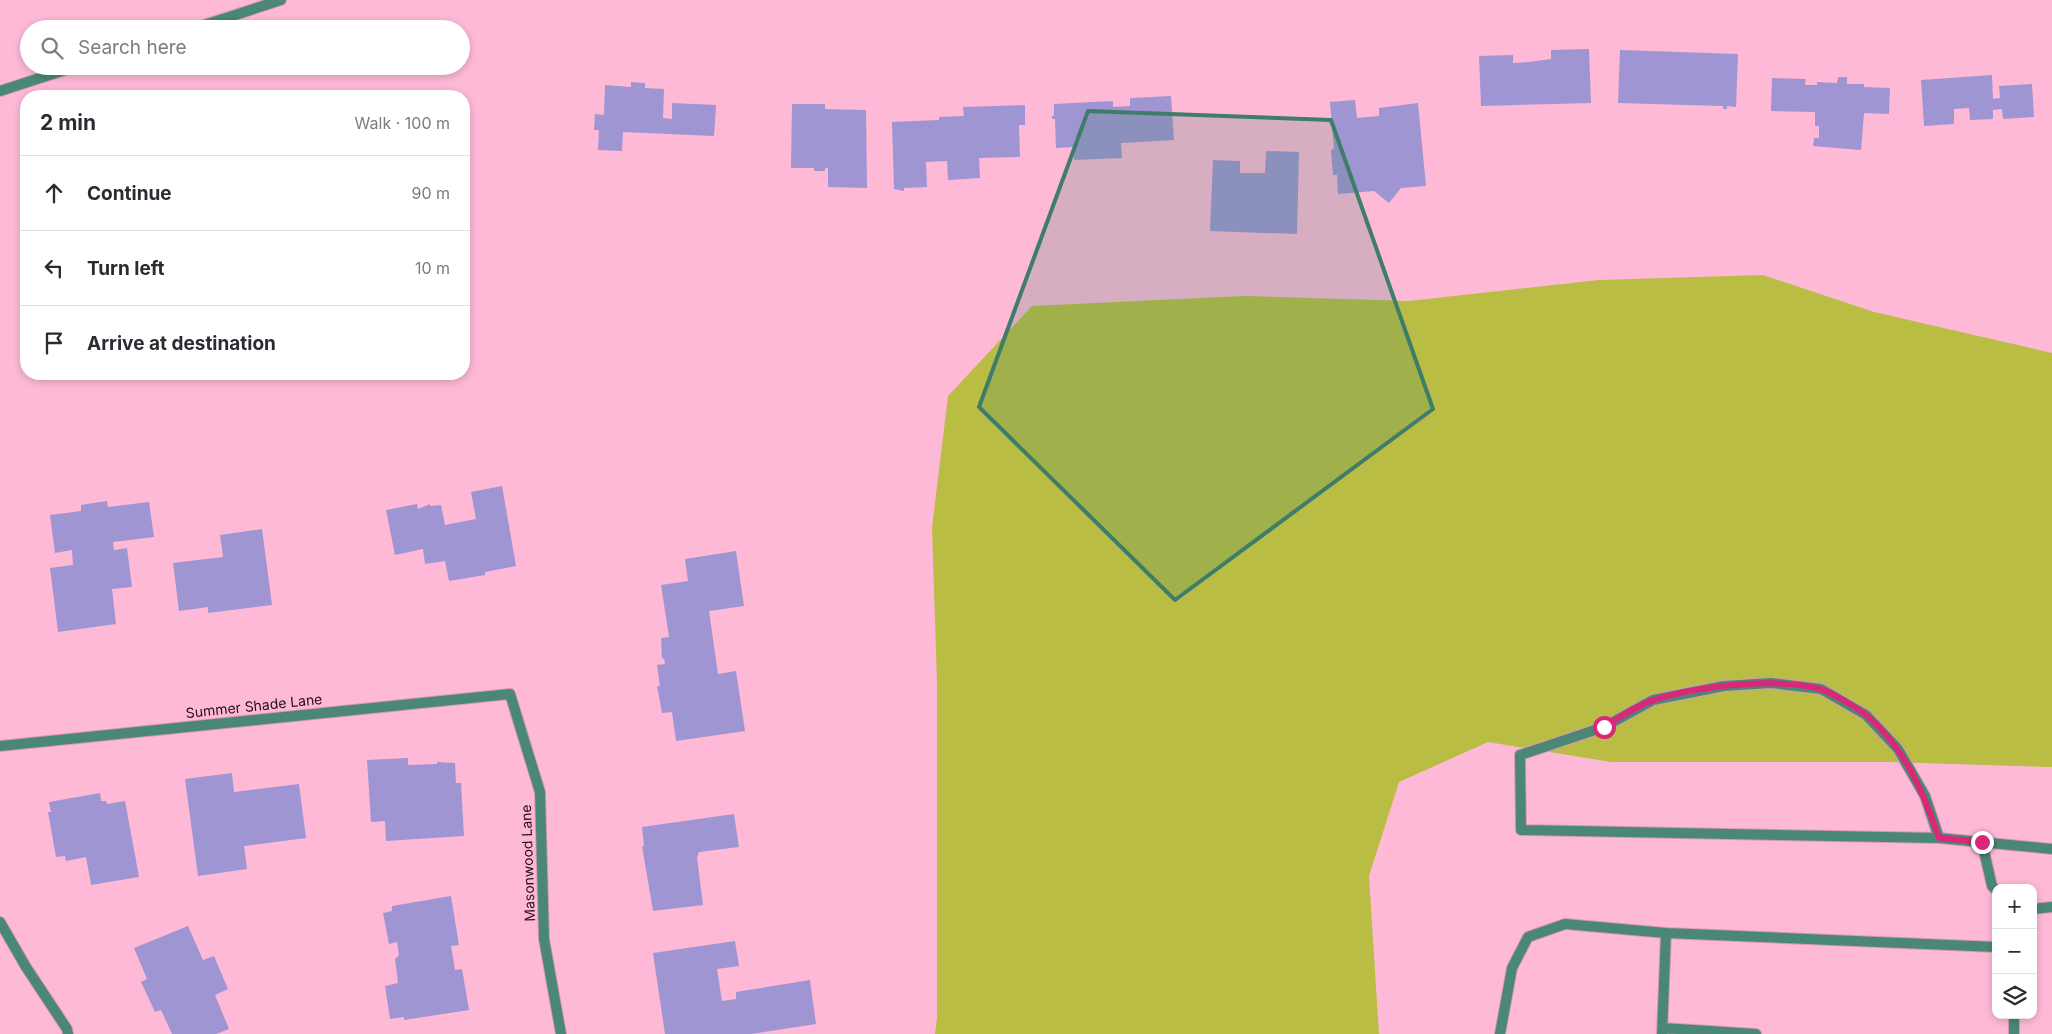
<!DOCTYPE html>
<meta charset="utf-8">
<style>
body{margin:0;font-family:Inter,sans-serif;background:#f2f2f3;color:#2b2b33}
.controls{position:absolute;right:15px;bottom:15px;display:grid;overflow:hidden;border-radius:10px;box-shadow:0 2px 8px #0003}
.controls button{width:45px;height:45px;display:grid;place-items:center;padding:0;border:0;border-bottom:1px solid #e1e1e2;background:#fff;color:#2b2b33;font:25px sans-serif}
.stop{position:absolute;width:15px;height:15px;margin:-11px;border:4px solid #db2777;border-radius:50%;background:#fff}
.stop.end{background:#db2777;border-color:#fff;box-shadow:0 1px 5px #0008}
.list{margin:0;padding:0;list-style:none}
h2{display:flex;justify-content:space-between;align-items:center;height:65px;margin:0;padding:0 20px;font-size:21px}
h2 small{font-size:16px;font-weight:400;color:#7c7c81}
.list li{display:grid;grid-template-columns:32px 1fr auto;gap:15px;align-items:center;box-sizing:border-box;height:75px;padding:0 20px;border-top:1px solid #e1e1e2}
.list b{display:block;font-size:19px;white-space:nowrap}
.list em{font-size:16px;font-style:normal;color:#7c7c81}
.icon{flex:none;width:28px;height:28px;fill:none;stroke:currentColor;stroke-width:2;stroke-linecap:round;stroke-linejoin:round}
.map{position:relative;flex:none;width:2052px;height:1034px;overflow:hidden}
.search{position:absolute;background:#fff;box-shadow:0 2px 8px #0003;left:20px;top:20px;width:450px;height:55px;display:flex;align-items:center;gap:12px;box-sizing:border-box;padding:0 18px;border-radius:28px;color:#7c7c81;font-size:19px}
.panel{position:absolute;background:#fff;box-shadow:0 2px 8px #0003;left:20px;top:90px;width:450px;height:290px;border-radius:20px}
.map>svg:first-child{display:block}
.green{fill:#b9bd43}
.building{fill:#9f95d2}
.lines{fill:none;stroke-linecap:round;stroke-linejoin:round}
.lane-casing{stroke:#d79ab5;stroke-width:12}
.street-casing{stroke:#d79ab5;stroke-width:12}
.lane{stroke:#4a8875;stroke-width:10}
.street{stroke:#4a8875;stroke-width:10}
.route{stroke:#db2777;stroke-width:6}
.marked{fill:#3e7d69;fill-opacity:0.2;stroke:#3e7d69;stroke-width:4;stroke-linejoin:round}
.labels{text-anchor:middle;stroke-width:4;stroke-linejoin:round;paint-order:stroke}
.street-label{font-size:14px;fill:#250d19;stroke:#feb9d7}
</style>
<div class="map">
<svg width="2052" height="1034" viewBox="0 0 2052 1034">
<rect width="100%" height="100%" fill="#feb9d7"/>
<path class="green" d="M1763,275L1874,312L2052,353V767L1888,762H1611L1488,742L1399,782L1369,876L1379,1034H935L937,1018V681L932,528L948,396L1032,306L1244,296L1409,301L1599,280Z"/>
<path class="building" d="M1589,49L1591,103L1481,106L1479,56L1513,55V63L1529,62L1551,59V50Z
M1620,50L1738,54L1736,107L1727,106V109H1723V106L1618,103Z
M1992,75L1993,99L2000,98L1999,86L2032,84L2034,117L2003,119L2002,109L1993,110V119L1970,120L1969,108L1954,109V124L1924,126L1921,80Z
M1838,77H1847V84H1864V87L1890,88L1889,114L1864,113L1861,150L1813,146L1814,138H1819V126H1815V112L1771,111L1772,78L1806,79L1805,85H1817V82L1837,83Z
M631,82L645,83V88L664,89L663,118L672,119V103L716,105L714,136L623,132L622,151L598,150L599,130H594L595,114L604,115L605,85L631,87Z
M1171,96L1174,140L1121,143L1122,158L1074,160L1073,147L1056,148L1055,119H1052V116H1054V104L1113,101V107L1130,106V98Z
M1355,100L1357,118L1379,116V108L1418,103L1426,186L1401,188L1389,203L1374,191L1338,194L1337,175H1333L1331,150L1334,149L1330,102Z
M792,104H825V109L866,110L867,188L828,187V168H825V171H814V168H791Z
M1025,105V125H1019L1020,157L979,158L980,178L948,180L947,161L926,162L927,187L904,188V191L894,189L892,122L939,120V117L964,116L963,107Z
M1266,151L1299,152L1297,234L1210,231L1213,160L1240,161V173H1265Z
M502,486L516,566L485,572V575L449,581L445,561L425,564L423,549L395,555L386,510L417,504L418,509L430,504V506L441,505L445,525L476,519L471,492Z
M107,501L108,507L149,502L154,537L113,542L114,550L127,548L132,587L112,589L116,624L58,632L50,568L73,565L72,550L55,553L50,515L81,511V505Z
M262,529L272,605L208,613V607L179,611L173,563L223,557L220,535Z
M736,551L744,606L709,611L718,674L736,671L745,731L676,741L672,712L662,713L657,686H660L657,665L665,664L664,658L662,659L661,638L669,637L661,585L688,581L685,559Z
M408,758V765L437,764V762L455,763L456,783H461L464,836L386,841L385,821L371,822L367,760Z
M232,773L234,792L299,784L306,838L244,846L247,869L198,876L185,779Z
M100,793L101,801H106L107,804L125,801L139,877L91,885L86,857L66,861L65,856L56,857L48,812H51L49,802Z
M734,814L739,847L699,852L697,858L703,905L653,911L642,846H644L642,827Z
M451,896L459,945L451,946L455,970L462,969L469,1010L404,1020V1017L390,1019L385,986L398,983L395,959L399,955L397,942L389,944L383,913L392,911V906Z
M188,926L203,960L214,956L228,989L215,995L229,1029L216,1034H172L161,1010L155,1012L141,982L147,979L134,948Z
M735,941L739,966L717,969L722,1001L736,999V992L810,980L816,1024L751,1034H665L653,953Z"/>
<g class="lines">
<g class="lane-casing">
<path id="lane" d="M1939,838L1925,796L1898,749L1866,715L1821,689L1771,683L1724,686L1653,700L1604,727L1520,755L1521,830L1939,838L2052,849
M1982,842L1992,886L1996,890
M2033,909L2052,907
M1663,1028L1756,1034
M1500,1034L1512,968L1528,937L1565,924L1666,933
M1662,1034L1666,933L1996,947
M2014,1034V1015"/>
</g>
<g class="street-casing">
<path id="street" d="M192,29L281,0
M0,91L77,66
M0,746L510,694L540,792L544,939L561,1034
M0,922L26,967L67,1029L68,1034"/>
</g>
<use href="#lane" class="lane"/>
<use href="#street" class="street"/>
</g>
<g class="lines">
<path class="route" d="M1604,727C1619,718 1637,705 1654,700C1697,686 1776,677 1820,689C1831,692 1857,708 1866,715C1904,746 1924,793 1939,838L1982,842"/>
</g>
<path class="marked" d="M1088,111L1331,120L1433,409L1175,600L979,407Z"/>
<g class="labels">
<g class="street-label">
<text transform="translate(254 706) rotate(-6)" y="5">Summer Shade Lane</text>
<text transform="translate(528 863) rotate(-92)" y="5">Masonwood Lane</text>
</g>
</g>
</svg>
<div class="controls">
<button>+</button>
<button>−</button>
<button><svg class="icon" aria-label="layers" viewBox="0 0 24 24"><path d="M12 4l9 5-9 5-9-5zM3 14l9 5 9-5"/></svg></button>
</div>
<div class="stop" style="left:1604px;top:727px"></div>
<div class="stop end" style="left:1982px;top:842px"></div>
<div class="search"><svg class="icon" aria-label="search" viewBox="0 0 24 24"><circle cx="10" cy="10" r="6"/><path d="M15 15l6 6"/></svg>Search here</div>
<section class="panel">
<h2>2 min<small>Walk · 100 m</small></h2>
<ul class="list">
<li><svg class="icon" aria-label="ahead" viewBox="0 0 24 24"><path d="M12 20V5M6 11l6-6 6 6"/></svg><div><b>Continue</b></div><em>90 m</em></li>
<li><svg class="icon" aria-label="left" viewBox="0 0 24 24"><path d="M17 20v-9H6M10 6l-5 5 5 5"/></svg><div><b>Turn left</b></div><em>10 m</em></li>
<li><svg class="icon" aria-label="arrive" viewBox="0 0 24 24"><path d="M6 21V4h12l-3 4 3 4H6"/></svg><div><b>Arrive at destination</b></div></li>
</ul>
</section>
</div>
